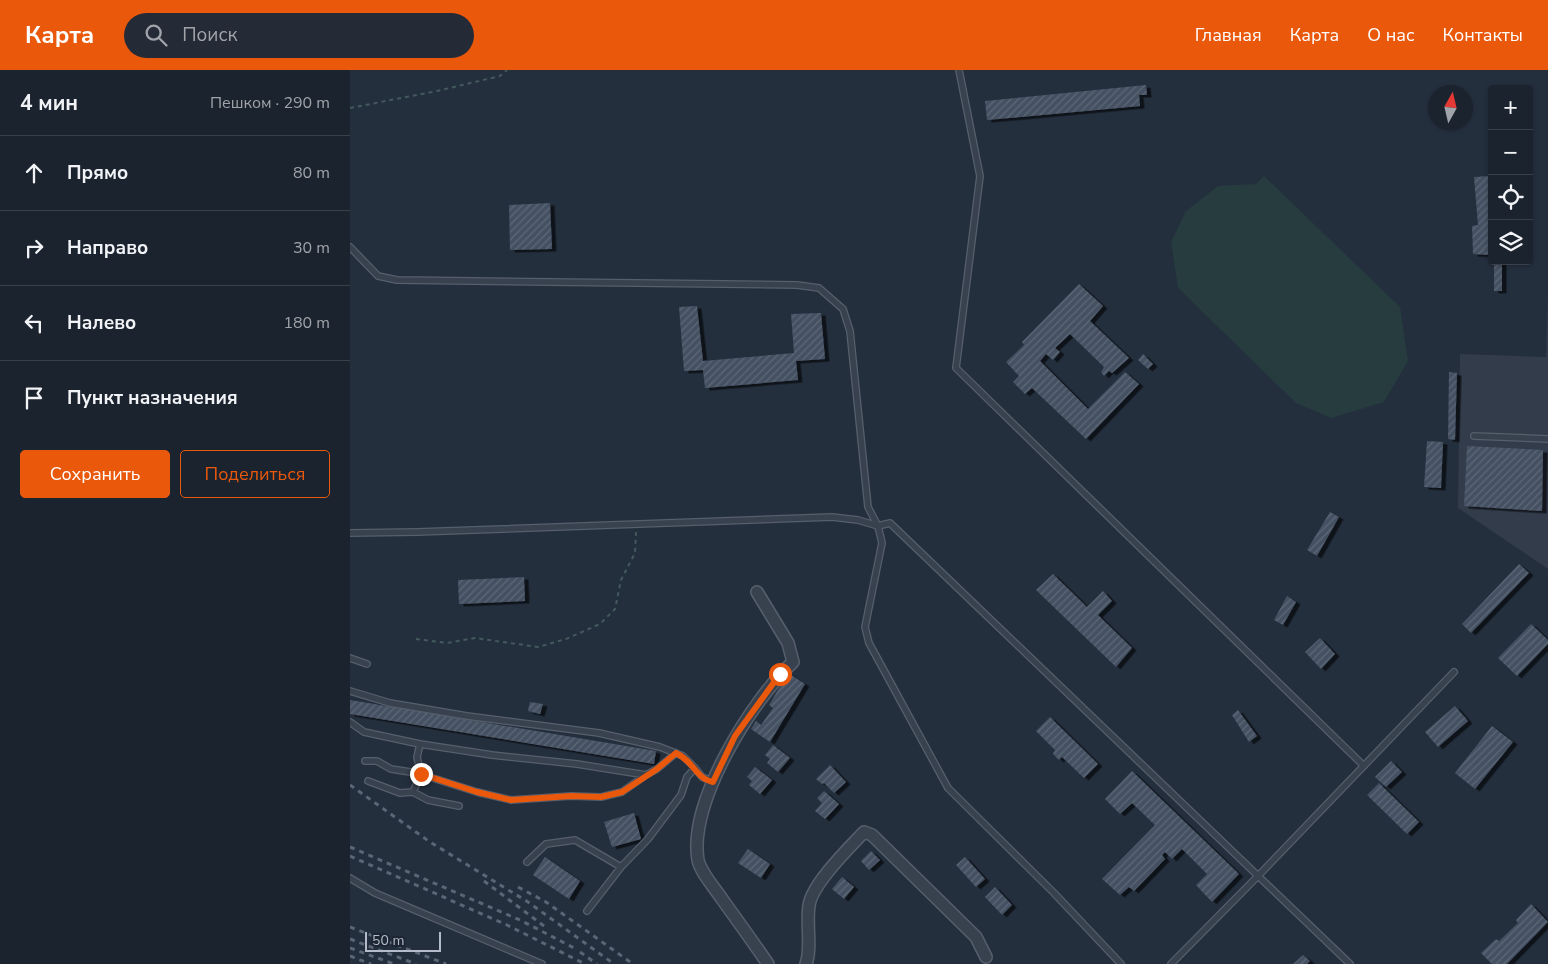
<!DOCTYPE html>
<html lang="ru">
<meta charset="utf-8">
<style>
body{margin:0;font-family:"Nunito Sans",sans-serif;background:#242b36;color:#f1f3f6}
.controls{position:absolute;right:15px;top:15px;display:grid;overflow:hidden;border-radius:5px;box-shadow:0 1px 4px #0004}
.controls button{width:45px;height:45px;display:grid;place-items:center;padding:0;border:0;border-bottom:1px solid #39404a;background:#1b232e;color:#f1f3f6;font:25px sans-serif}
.compass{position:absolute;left:1078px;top:15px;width:45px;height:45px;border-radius:50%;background:#1b232e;box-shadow:0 1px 4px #0004;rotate:8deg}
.scale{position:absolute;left:15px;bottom:12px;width:76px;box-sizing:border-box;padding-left:5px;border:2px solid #b4bcc9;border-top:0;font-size:14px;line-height:18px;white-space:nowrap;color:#b4bcc9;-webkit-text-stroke:4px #1d2633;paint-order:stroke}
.stop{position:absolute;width:15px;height:15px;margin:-11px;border:4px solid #ea580c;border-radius:50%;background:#fff}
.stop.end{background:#ea580c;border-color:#fff;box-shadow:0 1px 5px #0008}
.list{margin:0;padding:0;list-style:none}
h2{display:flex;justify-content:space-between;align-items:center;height:65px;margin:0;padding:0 20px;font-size:21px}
h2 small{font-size:16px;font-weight:400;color:#a0a4aa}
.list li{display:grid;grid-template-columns:32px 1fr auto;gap:15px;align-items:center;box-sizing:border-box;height:75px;padding:0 20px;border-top:1px solid #39404a}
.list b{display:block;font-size:19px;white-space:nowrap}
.list em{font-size:16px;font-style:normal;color:#a0a4aa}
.actions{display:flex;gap:10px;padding:15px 20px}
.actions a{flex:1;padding:11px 0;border:1px solid #ea580c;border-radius:5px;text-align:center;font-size:18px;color:#ea580c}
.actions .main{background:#ea580c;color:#fff}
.icon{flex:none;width:28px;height:28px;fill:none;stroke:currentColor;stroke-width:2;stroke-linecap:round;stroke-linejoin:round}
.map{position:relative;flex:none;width:1198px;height:894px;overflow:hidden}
header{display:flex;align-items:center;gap:30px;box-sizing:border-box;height:70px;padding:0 25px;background:#ea580c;color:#fff}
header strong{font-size:24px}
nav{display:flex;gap:28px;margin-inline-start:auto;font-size:18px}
.search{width:350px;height:45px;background:#242b36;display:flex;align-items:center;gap:12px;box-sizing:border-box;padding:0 18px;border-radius:28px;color:#a0a4aa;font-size:19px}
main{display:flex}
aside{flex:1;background:#1b232e}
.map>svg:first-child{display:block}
.airport{fill:#323c4b}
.grass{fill:#263c3f}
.building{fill:url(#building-hatch);filter:url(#shadow)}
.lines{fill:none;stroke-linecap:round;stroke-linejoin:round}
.lane-casing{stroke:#565f6c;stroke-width:8}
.street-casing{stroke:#565f6c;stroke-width:14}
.path{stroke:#44595c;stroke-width:2;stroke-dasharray:4 4;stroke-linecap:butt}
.lane{stroke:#38414e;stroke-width:5.5}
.street{stroke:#38414e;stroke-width:11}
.rail{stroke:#5a6575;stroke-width:3;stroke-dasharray:5 5;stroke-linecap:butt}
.route{stroke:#ea580c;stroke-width:6}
</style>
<header>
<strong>Карта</strong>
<div class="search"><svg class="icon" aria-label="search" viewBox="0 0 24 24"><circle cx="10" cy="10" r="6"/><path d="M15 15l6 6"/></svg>Поиск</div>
<nav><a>Главная</a><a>Карта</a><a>О нас</a><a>Контакты</a></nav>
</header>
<main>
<aside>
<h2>4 мин<small>Пешком · 290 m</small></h2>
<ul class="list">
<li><svg class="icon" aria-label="ahead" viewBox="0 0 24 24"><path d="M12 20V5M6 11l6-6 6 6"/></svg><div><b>Прямо</b></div><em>80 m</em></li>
<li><svg class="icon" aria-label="right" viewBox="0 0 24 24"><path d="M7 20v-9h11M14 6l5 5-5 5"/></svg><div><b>Направо</b></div><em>30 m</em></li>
<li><svg class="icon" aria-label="left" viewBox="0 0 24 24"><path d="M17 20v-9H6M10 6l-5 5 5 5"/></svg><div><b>Налево</b></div><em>180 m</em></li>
<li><svg class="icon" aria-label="arrive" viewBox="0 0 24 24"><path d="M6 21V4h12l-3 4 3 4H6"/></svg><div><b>Пункт назначения</b></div></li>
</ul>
<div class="actions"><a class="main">Сохранить</a><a>Поделиться</a></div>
</aside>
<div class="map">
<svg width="1198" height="894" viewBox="0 0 1198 894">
<defs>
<pattern id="building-hatch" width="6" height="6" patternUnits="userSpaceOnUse" patternTransform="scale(1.25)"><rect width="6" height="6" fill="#455162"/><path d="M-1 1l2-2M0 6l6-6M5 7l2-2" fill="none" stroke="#5d6877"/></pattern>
<filter id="shadow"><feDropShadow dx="4.5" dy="2.5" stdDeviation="0" flood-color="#0009"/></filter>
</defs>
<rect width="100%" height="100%" fill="#242f3e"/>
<path class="airport" d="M1198,225V499L1108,438L1110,284L1196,287Z"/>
<path class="grass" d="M914,106L1050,237L1058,291L1034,332L981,348L946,333L828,218L821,172L836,141L868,116L906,114Z"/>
<path class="building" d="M796,15L797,25H789L790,36L637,50L635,31Z
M1141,106L1142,151L1138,152L1139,185L1123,184L1122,156L1128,155L1124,107Z
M200,133L202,179L160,180L159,135Z
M1144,191H1152V221H1144Z
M729,214L753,236L740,251L779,288L762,303L759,301L754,306L751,302L754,297L720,264L705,278L710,282L703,290L696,284L690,291L738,339L775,302L789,314L736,369L682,318L675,324L663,312L669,306L656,292L674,275L672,272Z
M347,236L353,291L444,283L441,244L471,243L475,289L446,291L448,310L355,318L353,300L334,301L329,237Z
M793,284L803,294L798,299L788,290Z
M1099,302L1107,303L1105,370L1098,369Z
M1077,371L1093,372L1091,418L1074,417Z
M1117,376L1193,380L1192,441L1114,436Z
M980,442L989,447L967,486L957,480Z
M1169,494L1179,503L1121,563L1112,554Z
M703,504L737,537L753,521L762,531L748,545L782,578L766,597L686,520Z
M174,507L175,531L109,534L108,510Z
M937,526L946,532L933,555L924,550Z
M1181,554L1198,570V574L1167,606L1148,588Z
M970,568L985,584L971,599L955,582Z
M438,603L455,614L420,672L401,659L406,651L411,655L423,638L419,635Z
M0,630L306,681L304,694L0,644Z
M180,632L193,634L190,644L178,641Z
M1105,636L1118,651L1088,677L1075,662Z
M888,640L907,666L899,672L882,645Z
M700,647L748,694L734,708L712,687L709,690L703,684L705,680L686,661Z
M1142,656L1163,672L1125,719L1105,703Z
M423,675L440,688L428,702L417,693L420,689L415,685Z
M1041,691L1052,702L1036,717L1025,707Z
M480,695L496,712L484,723L474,713L472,714L466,709Z
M405,697L422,710L410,724L399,715L402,711L397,707Z
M782,701L889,804L862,832L846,815L857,804L832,779L822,789L815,782L812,785L815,789L784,821L779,817L770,825L752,809L805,755L782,733L770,744L755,729Z
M1029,713L1069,752L1057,764L1017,725Z
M474,721L489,734L475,749L465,741L472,733L467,728Z
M284,743L291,769L262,777L254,752Z
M398,779L420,794L411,808L388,793Z
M521,781L530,790L519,800L511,791Z
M195,787L230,811L219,829L183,805Z
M615,787L635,809L626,817L606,795Z
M492,807L504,817L494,829L482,819Z
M645,817L662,835L652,845L635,827Z
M1181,834L1198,852L1157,894H1142L1131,883L1146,869L1149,871L1168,853L1166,850Z
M953,885L960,891L957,894H943Z"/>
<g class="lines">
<g class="lane-casing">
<path id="lane" d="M609,0L630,106L606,298L1014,696
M0,177L28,206L47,210L447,215L469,218L493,239L500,261L518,437L528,456L540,453L1000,894
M1124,366L1198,369
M0,463L67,462L482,447L508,450L528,456L532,473L515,557L519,573L598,718L704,823L771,894
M0,588L17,594
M0,621L40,633L117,646L249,663L310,677L333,686L345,698L352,707L363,712
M0,652L14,662L70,674L142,685L227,694L296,705L307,699L326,683
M15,691H27L41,699L67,703L127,722L161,730L221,726L251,727L272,722L296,705
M18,711L50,723L63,722L78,730L109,736
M63,722L71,704L67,687L70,674
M177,792L196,774L225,770L271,797L298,769L331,725L337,707L345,698
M0,808L25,823L192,894
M237,841L271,797
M821,894L908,806L1104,602"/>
</g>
<g class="street-casing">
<path id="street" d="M407,522L438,573L443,592C402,630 338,732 348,790C351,803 364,817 372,829C387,850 403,872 418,894
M456,894C462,878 456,854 459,836C461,815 499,778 514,762L522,765L626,867L636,887"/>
</g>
<path class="path" d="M0,38L87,21L150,6L157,0
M66,569L97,573L125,568L188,577L216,569L250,554L265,539L271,510L285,483L286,462"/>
<use href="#lane" class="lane"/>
<use href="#street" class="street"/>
<path class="rail" d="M0,715L80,772L178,832L264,894
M0,777L170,850L226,879
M0,786L157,855L235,894
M134,811L198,859
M168,817L196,832L283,894
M0,857L96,894
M0,869L66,894
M0,878L44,894
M230,882L247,894
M0,886L21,894"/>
</g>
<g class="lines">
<path class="route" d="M71,704L127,722L161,730L221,726L251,727L272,722L307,699L326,683C340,690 341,697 351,706C354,709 359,711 363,712L385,666L430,604"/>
</g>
</svg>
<div class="controls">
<button>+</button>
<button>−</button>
<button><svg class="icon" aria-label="locate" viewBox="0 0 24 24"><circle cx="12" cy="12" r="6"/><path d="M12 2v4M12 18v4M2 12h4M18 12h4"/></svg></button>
<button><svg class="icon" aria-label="layers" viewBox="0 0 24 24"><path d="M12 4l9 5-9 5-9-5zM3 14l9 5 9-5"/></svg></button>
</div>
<svg class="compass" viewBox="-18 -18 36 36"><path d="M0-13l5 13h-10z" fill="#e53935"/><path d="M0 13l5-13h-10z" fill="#a0a4aa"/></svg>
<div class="scale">50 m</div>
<div class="stop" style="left:430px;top:604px"></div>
<div class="stop end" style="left:71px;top:704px"></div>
</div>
</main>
